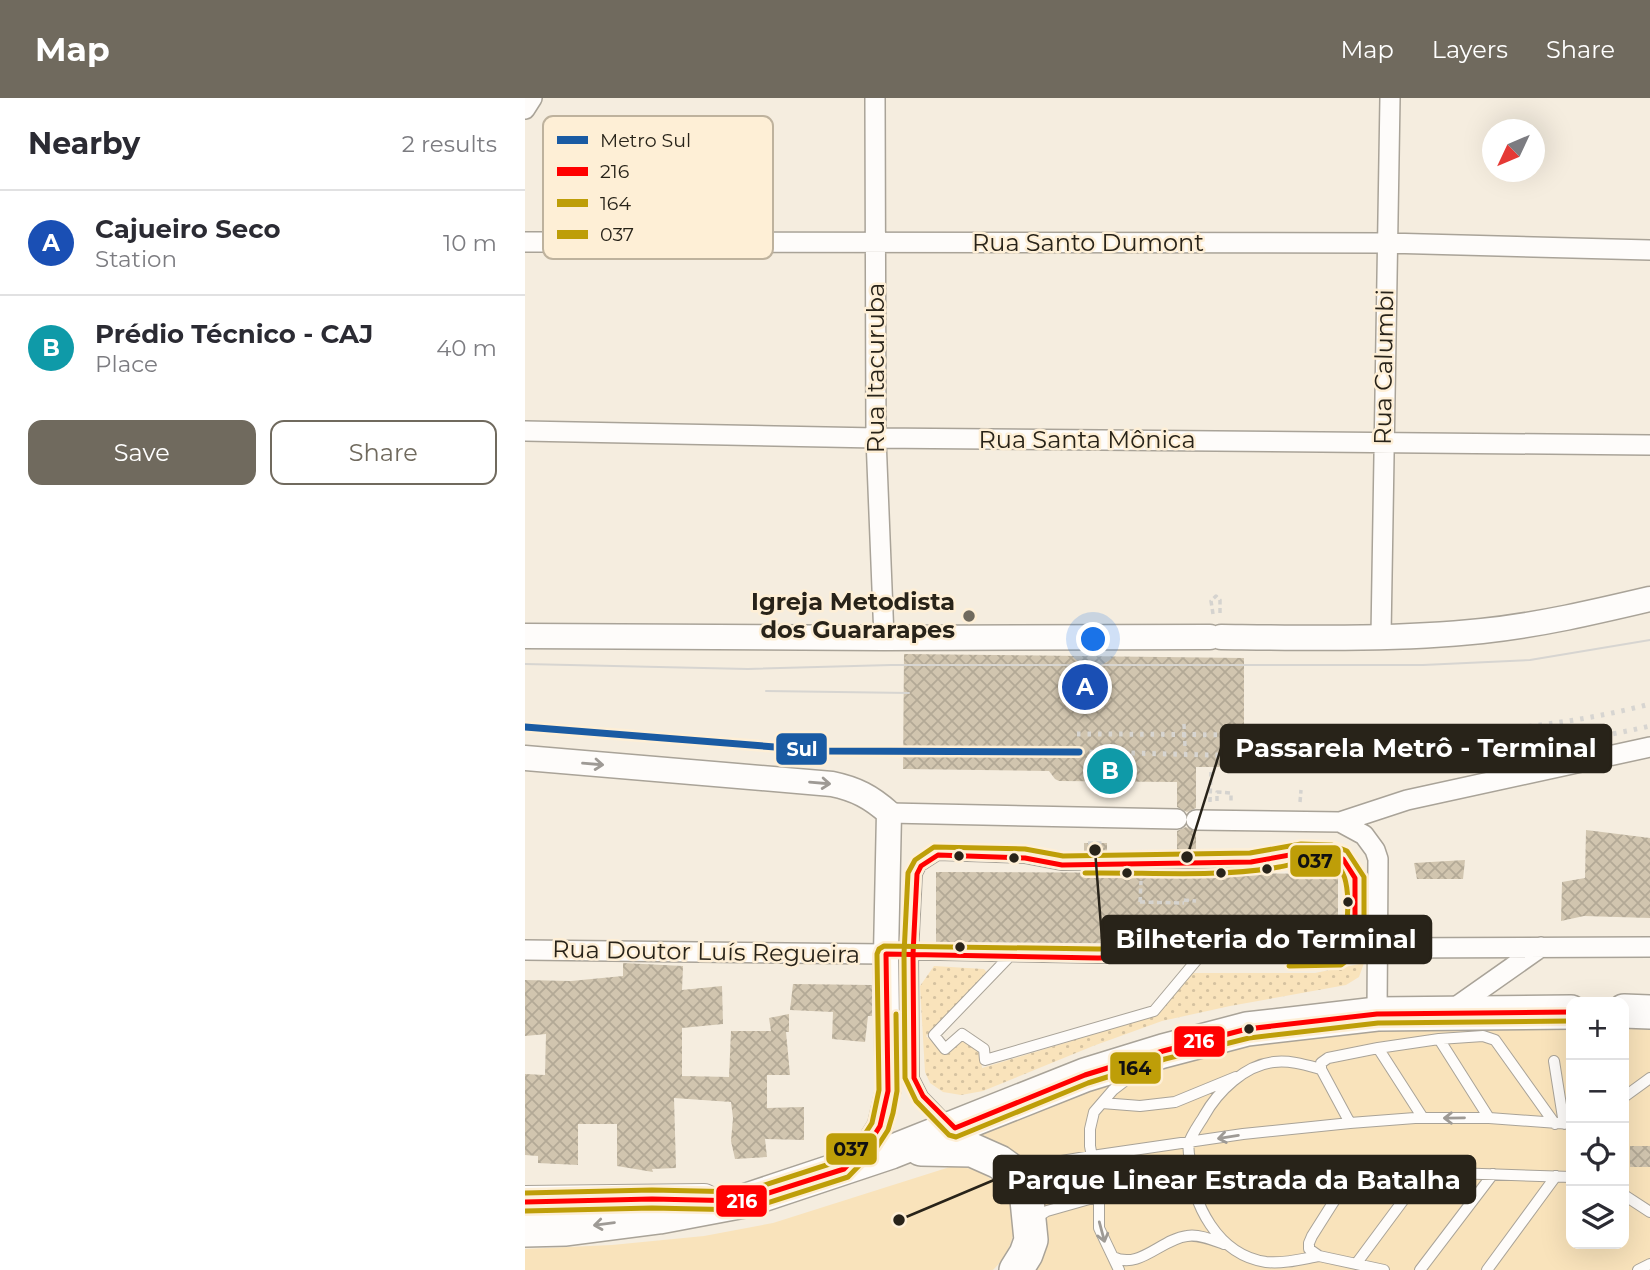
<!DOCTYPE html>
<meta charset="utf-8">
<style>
body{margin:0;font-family:Montserrat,sans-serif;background:#f7f7f7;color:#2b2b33}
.controls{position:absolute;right:21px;bottom:21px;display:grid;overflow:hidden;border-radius:14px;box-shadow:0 7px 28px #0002}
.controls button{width:63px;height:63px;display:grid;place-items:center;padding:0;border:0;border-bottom:2px solid #e1e1e2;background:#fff;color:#2b2b33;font:35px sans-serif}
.compass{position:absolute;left:957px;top:21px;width:63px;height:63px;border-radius:50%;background:#fff;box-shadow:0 7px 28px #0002;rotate:226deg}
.you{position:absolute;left:569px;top:542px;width:24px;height:24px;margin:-18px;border:5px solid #fff;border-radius:50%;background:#1a73e8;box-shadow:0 0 0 10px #1a73e833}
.badge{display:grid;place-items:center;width:46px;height:46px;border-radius:50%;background:#706a5e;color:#fff;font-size:23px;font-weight:700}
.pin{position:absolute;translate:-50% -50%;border:4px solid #fff;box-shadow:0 2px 7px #0006}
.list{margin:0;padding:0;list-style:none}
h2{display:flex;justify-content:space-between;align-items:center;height:91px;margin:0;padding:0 28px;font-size:30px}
h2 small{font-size:23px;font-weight:400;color:#7c7c81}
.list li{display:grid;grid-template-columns:46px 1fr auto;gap:21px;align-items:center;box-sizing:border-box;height:105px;padding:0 28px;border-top:2px solid #e1e1e2}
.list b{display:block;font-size:26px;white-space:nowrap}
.list p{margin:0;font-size:23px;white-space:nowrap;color:#7c7c81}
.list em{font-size:23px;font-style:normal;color:#7c7c81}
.actions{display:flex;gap:14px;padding:21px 28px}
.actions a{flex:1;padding:16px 0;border:2px solid #706a5e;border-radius:14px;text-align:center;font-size:24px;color:#706a5e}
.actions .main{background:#706a5e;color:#fff}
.icon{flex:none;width:38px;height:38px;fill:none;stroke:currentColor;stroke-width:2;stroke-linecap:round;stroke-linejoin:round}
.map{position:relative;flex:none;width:1125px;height:1172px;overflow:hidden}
header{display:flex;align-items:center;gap:42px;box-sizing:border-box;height:98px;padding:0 35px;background:#706a5e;color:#fff}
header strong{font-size:33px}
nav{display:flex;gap:38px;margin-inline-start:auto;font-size:24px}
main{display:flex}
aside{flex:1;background:#fff}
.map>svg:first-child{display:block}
.grass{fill:url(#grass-dots)}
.park{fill:#f9e3bb}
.building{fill:url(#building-cross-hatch)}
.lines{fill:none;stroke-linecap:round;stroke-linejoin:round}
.service-casing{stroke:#a9a398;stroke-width:12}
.minor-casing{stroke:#a9a398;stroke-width:22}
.tertiary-casing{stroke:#a9a398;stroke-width:27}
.primary-casing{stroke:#a9a398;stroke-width:34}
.trunk-casing{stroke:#a9a398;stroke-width:36}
.path{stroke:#d5d3cf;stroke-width:3.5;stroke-dasharray:5 3.5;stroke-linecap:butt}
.service{stroke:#fefcfa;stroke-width:10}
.minor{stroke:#fefcfa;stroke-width:19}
.tertiary{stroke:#fefcfa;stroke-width:24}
.primary{stroke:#fefcfa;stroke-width:32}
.trunk{stroke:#fefcfa;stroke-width:33}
.tram{stroke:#d7d5d1;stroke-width:2}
.rail{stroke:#d7d5d1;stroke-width:5;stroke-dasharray:3.5 7;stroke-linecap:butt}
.path-bridge{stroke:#d5d3cf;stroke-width:3.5;stroke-dasharray:5 3.5;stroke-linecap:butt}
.bus-1-casing{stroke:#feefd6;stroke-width:10}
.bus-2-casing{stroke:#feefd6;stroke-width:10}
.bus-3-casing{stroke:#feefd6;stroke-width:10}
.bus-1{stroke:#f00;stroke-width:5}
.bus-2{stroke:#be9e08;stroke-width:5}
.bus-3{stroke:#be9e08;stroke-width:5}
.metro-1-casing{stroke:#feefd6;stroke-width:12}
.metro-1{stroke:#1a5ba3;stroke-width:7}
.oneway{stroke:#9e9a95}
.poi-dot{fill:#706a5e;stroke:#feefd6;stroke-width:2.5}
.bus-dot{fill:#282319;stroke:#feefd6;stroke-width:2.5}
.labels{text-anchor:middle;stroke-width:5;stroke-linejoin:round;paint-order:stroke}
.street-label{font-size:24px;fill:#282319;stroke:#feefd6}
.poi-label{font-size:24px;font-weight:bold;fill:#282319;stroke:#feefd6;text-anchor:end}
.key{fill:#feefd6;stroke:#beb29d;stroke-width:2}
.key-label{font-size:19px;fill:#282319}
.leader{fill:none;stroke:#282319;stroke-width:2.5}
.callout-dot{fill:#282319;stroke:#feefd6;stroke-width:2.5}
.callout{fill:#282319;stroke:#282319;stroke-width:2.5}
.callout-label{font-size:26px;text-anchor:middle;font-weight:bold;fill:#fff}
.line-badge{stroke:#feefd6;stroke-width:2.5}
.badge-label{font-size:19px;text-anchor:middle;font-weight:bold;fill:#fff}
.pale-badge-label{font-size:19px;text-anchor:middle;font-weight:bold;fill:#111}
</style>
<header>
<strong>Map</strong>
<nav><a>Map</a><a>Layers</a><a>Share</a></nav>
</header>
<main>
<aside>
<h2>Nearby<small>2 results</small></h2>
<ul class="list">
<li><span class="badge" style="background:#1a4fb4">A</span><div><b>Cajueiro Seco</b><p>Station</p></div><em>10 m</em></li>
<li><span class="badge" style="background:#0f9aa8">B</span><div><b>Prédio Técnico - CAJ</b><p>Place</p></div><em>40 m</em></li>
</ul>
<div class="actions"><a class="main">Save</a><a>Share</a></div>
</aside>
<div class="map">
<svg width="1125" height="1172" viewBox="0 0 1125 1172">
<defs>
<pattern id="grass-dots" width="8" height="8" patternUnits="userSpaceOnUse" patternTransform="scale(1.75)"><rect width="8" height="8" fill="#f9e3bb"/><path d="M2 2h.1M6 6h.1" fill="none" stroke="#d5c2a0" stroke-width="1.8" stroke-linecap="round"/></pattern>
<pattern id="building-cross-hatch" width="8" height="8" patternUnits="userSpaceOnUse" patternTransform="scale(1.75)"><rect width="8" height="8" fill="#d1c5af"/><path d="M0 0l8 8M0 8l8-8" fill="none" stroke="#b3a996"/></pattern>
</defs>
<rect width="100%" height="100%" fill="#f5eddf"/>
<path class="grass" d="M839,865L834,879L821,887L705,908L637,923L568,948L458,993L436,997L418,994L405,985L400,974L395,888L409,868L459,871L463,876L401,938L419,955L436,940L455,953L457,970L632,917L666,875H790Z"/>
<path class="park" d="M1046,922V1146H1099V923H1125V1172H505L478,1048L448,1034L620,974L734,939Z
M428,1068C485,1071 510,1131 468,1172H0V1151L87,1147L179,1138L248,1125Z"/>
<path class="building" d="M379,556L719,560V669H671V710L662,714L652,709V684L534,683L530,681L524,673L378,671Z
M661,729L671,734V757L652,758V733Z
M1061,732L1125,740V820L1059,818L1036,823L1037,784L1060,780Z
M559,745H582V759H559Z
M940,762L938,781H892L889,765Z
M671,772V775L813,776V847L411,844V774L652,775V773Z
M98,865L158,868L157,892L197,888L198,926L157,930V978L204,979L206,933H246L244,920L264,916V934H261L265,977H242V1010L279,1009V1042L240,1041L242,1059L210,1061L206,1043L208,1020L206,1004L149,1000L151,1070L127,1071L128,1074L92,1068V1026H53V1067L13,1065V1058L0,1057V976L20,977L21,936L0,938V882L46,883L98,878Z
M268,886L347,887V918H343L340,944L307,941L308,914L265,912Z
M1105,1048H1125V1069H1105Z"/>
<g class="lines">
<g class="service-casing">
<path id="service" d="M363,856L573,860L853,858
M484,859L409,937L420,951L437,936L459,951L460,962L629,913L675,858
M1029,963L1039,1026
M1099,999L1125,980
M577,1005L615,1008L650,1004L711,979
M898,1020L853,950L914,941
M964,1020L914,941L958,938L970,942L1030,1026
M424,1025L398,998L389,980L388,856L392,776L396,768L413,757L500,760L537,767L726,764L776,755L806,756L818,761L830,780V838L824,851L814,858
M825,1025L796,971V965L803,960L853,950
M830,1070L787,1138L784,1145V1151L794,1158L859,1172
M496,1075L512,1067L567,1058L718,1036L825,1025L890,1020H964L1046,1026
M1099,1097L1125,1114
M509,1121L522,1113L589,1094L718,1076L782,1070L1046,1079
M794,1158C777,1161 759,1166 741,1164C693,1157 666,1106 665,1061C664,1057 663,1050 664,1045C666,1037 675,1025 679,1018C693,993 720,967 749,964C765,962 781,967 796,971
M588,1159C615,1172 636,1141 662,1138C674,1136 688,1142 699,1146
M831,1166L900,1073
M594,1172L574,1130V1097L565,1048V1031L569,1014L588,992L610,975
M895,1172L968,1076
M962,1172L1031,1078
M1113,1172L1125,1166"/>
</g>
<g class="minor-casing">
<path id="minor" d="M350,0L351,340L359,540
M0,11L7,0
M0,144L861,145L1125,152
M0,333L351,340L1125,347
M856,538L865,0
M364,715L652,721
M671,722L815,724L839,737L850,752L853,761L852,916
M815,724L882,702L1125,649
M853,850L1125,849
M0,852L361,856
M925,913L1016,849"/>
</g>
<g class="tertiary-casing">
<path id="tertiary" d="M0,538L359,540L685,539
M696,539C782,540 871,542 957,533C1014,527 1070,514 1125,501
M0,660L307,686C331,691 346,699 364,715L361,856L363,993L355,1028L345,1044L323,1067"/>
</g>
<g class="primary-casing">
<path id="primary" d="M0,1104L179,1102"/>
</g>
<g class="trunk-casing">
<path id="trunk" d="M1099,913L1125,914
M396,1051L447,1052L474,1064L492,1077L502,1102L506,1142L501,1156L491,1172
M0,1132L41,1131L134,1119L219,1103L366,1054L560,977L638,953L722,931L852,916L1046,914"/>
</g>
<path class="path" d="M688,516L686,503L691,498L695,502V515
M692,703V694L706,695V704
M685,704L686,674
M775,704L776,692
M563,745H578
M659,802L671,803
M615,804L659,805
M615,804L616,783"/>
<use href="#service" class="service"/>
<use href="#minor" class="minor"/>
<use href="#tertiary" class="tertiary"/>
<use href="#primary" class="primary"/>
<use href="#trunk" class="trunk"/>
<path class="tram" d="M0,566L223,571L366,567H898L1005,562L1125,542
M241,593L384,595"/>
<path class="rail" d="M552,636C622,636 691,637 760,637C882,639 1007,637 1125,606
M554,654C744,657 938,671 1125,628"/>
<path class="path-bridge" d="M659,626L660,649"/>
<g class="bus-1-casing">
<path id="bus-1" d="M764,859L814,858L824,851L830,838V780L818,761L806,756L776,755L726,764L537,767L500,760L413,757L396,768L392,776L388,856L389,980L398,998L430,1030L560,977L638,953L722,931L852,916L1046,914
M0,1104L127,1101L219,1103L319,1071L345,1044L355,1028L363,993L361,856L573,860L675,858"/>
</g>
<g class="bus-2-casing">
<path id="bus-2" d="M764,868L816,867L832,855L839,839V779L822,753L807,747L776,746L725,755L538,758L500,751L409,749L390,762L383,775L379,856L380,980L391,1003L424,1037L431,1039L563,985L640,961L724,940L853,925L1046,923
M0,1113L127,1110L220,1112L323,1079L352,1049L363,1032L368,1015L372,993L371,916"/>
</g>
<g class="bus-3-casing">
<path id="bus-3" d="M0,1095L127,1092L218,1094L314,1063L338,1039L347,1025L354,992L352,856L354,851L359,848L573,851L812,849L820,841C823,824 827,778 812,768C796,757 772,766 754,769C690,780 625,774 560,775"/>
</g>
<use href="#bus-1" class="bus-1"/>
<use href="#bus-2" class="bus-2"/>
<use href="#bus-3" class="bus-3"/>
<g class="metro-1-casing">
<path id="metro-1" d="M0,629L301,653L554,654"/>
</g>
<use href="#metro-1" class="metro-1"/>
</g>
<defs><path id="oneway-shaft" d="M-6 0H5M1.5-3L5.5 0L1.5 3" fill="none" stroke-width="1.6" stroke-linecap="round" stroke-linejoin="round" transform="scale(1.75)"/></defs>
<g class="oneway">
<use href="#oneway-shaft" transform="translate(68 666) rotate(5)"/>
<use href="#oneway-shaft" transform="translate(295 685) rotate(5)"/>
<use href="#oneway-shaft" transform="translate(929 1020) rotate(179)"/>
<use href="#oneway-shaft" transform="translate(703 1039) rotate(171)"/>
<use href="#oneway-shaft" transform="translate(79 1126) rotate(173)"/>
<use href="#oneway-shaft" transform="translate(577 1134) rotate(75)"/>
</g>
<circle class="poi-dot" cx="444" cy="518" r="7"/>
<g class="bus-dot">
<circle cx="434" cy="758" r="6"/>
<circle cx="489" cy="760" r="6"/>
<circle cx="742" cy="771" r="6"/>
<circle cx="602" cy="775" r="6"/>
<circle cx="696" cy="775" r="6"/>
<circle cx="823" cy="804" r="6"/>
<circle cx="435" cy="849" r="6"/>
<circle cx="724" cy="931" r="6"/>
</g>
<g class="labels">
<g class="street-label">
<text x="563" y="153">Rua Santo Dumont</text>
<text transform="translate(859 269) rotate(-89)" y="8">Rua Calumbi</text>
<text transform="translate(351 270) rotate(-90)" y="8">Rua Itacuruba</text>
<text x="562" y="350">Rua Santa Mônica</text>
<text transform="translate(181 854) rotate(1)" y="8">Rua Doutor Luís Regueira</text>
</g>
<g class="poi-label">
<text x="430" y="512">Igreja Metodista<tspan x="430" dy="28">dos Guararapes</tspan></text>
</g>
</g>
<rect x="18" y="18" width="230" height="143" rx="10" class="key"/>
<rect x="32" y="38" width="31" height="8" fill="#1a5ba3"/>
<rect x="32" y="69" width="31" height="9" fill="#f00"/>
<rect x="32" y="101" width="31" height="8" fill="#be9e08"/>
<rect x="32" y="132" width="31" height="9" fill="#be9e08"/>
<g class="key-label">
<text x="75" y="49">Metro Sul</text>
<text x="75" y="80">216</text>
<text x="75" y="112">164</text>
<text x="75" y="143">037</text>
</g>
<path class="leader" d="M662 759L696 650M570 752L577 841M374 1122L469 1082"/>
<g class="callout-dot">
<circle cx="662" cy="759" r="7"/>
<circle cx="570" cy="752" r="7"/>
<circle cx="374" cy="1122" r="7"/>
</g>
<g class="callout">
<rect x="696" y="627" width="390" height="47" rx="7"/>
<rect x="577" y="818" width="329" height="47" rx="7"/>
<rect x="469" y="1058" width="481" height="47" rx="7"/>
</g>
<g class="callout-label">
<text x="891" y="659">Passarela Metrô - Terminal</text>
<text x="741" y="850">Bilheteria do Terminal</text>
<text x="709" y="1091">Parque Linear Estrada da Batalha</text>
</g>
<g class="line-badge">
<rect x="250" y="634" width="53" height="34" rx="7" fill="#1a5ba3"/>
<rect x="764" y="746" width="53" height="34" rx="7" fill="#be9e08"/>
<rect x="648" y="927" width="53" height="33" rx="7" fill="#f00"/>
<rect x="584" y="953" width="53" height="34" rx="7" fill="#be9e08"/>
<rect x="300" y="1034" width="53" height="34" rx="7" fill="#be9e08"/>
<rect x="190" y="1086" width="53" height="34" rx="7" fill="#f00"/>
</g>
<g class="badge-label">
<text x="277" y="658">Sul</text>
<text x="674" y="950">216</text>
<text x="217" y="1110">216</text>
</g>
<g class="pale-badge-label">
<text x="790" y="770">037</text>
<text x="610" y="977">164</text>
<text x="326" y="1058">037</text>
</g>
</svg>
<div class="controls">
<button>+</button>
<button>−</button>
<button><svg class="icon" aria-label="locate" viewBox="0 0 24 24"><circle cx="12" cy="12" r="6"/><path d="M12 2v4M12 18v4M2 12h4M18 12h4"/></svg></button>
<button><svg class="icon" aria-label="layers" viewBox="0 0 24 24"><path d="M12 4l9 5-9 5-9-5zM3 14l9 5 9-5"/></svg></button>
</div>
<svg class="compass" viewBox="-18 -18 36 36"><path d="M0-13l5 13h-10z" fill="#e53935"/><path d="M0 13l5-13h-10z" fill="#7c7c81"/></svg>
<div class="you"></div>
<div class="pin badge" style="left:560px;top:589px;background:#1a4fb4">A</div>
<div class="pin badge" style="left:585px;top:673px;background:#0f9aa8">B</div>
</div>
</main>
